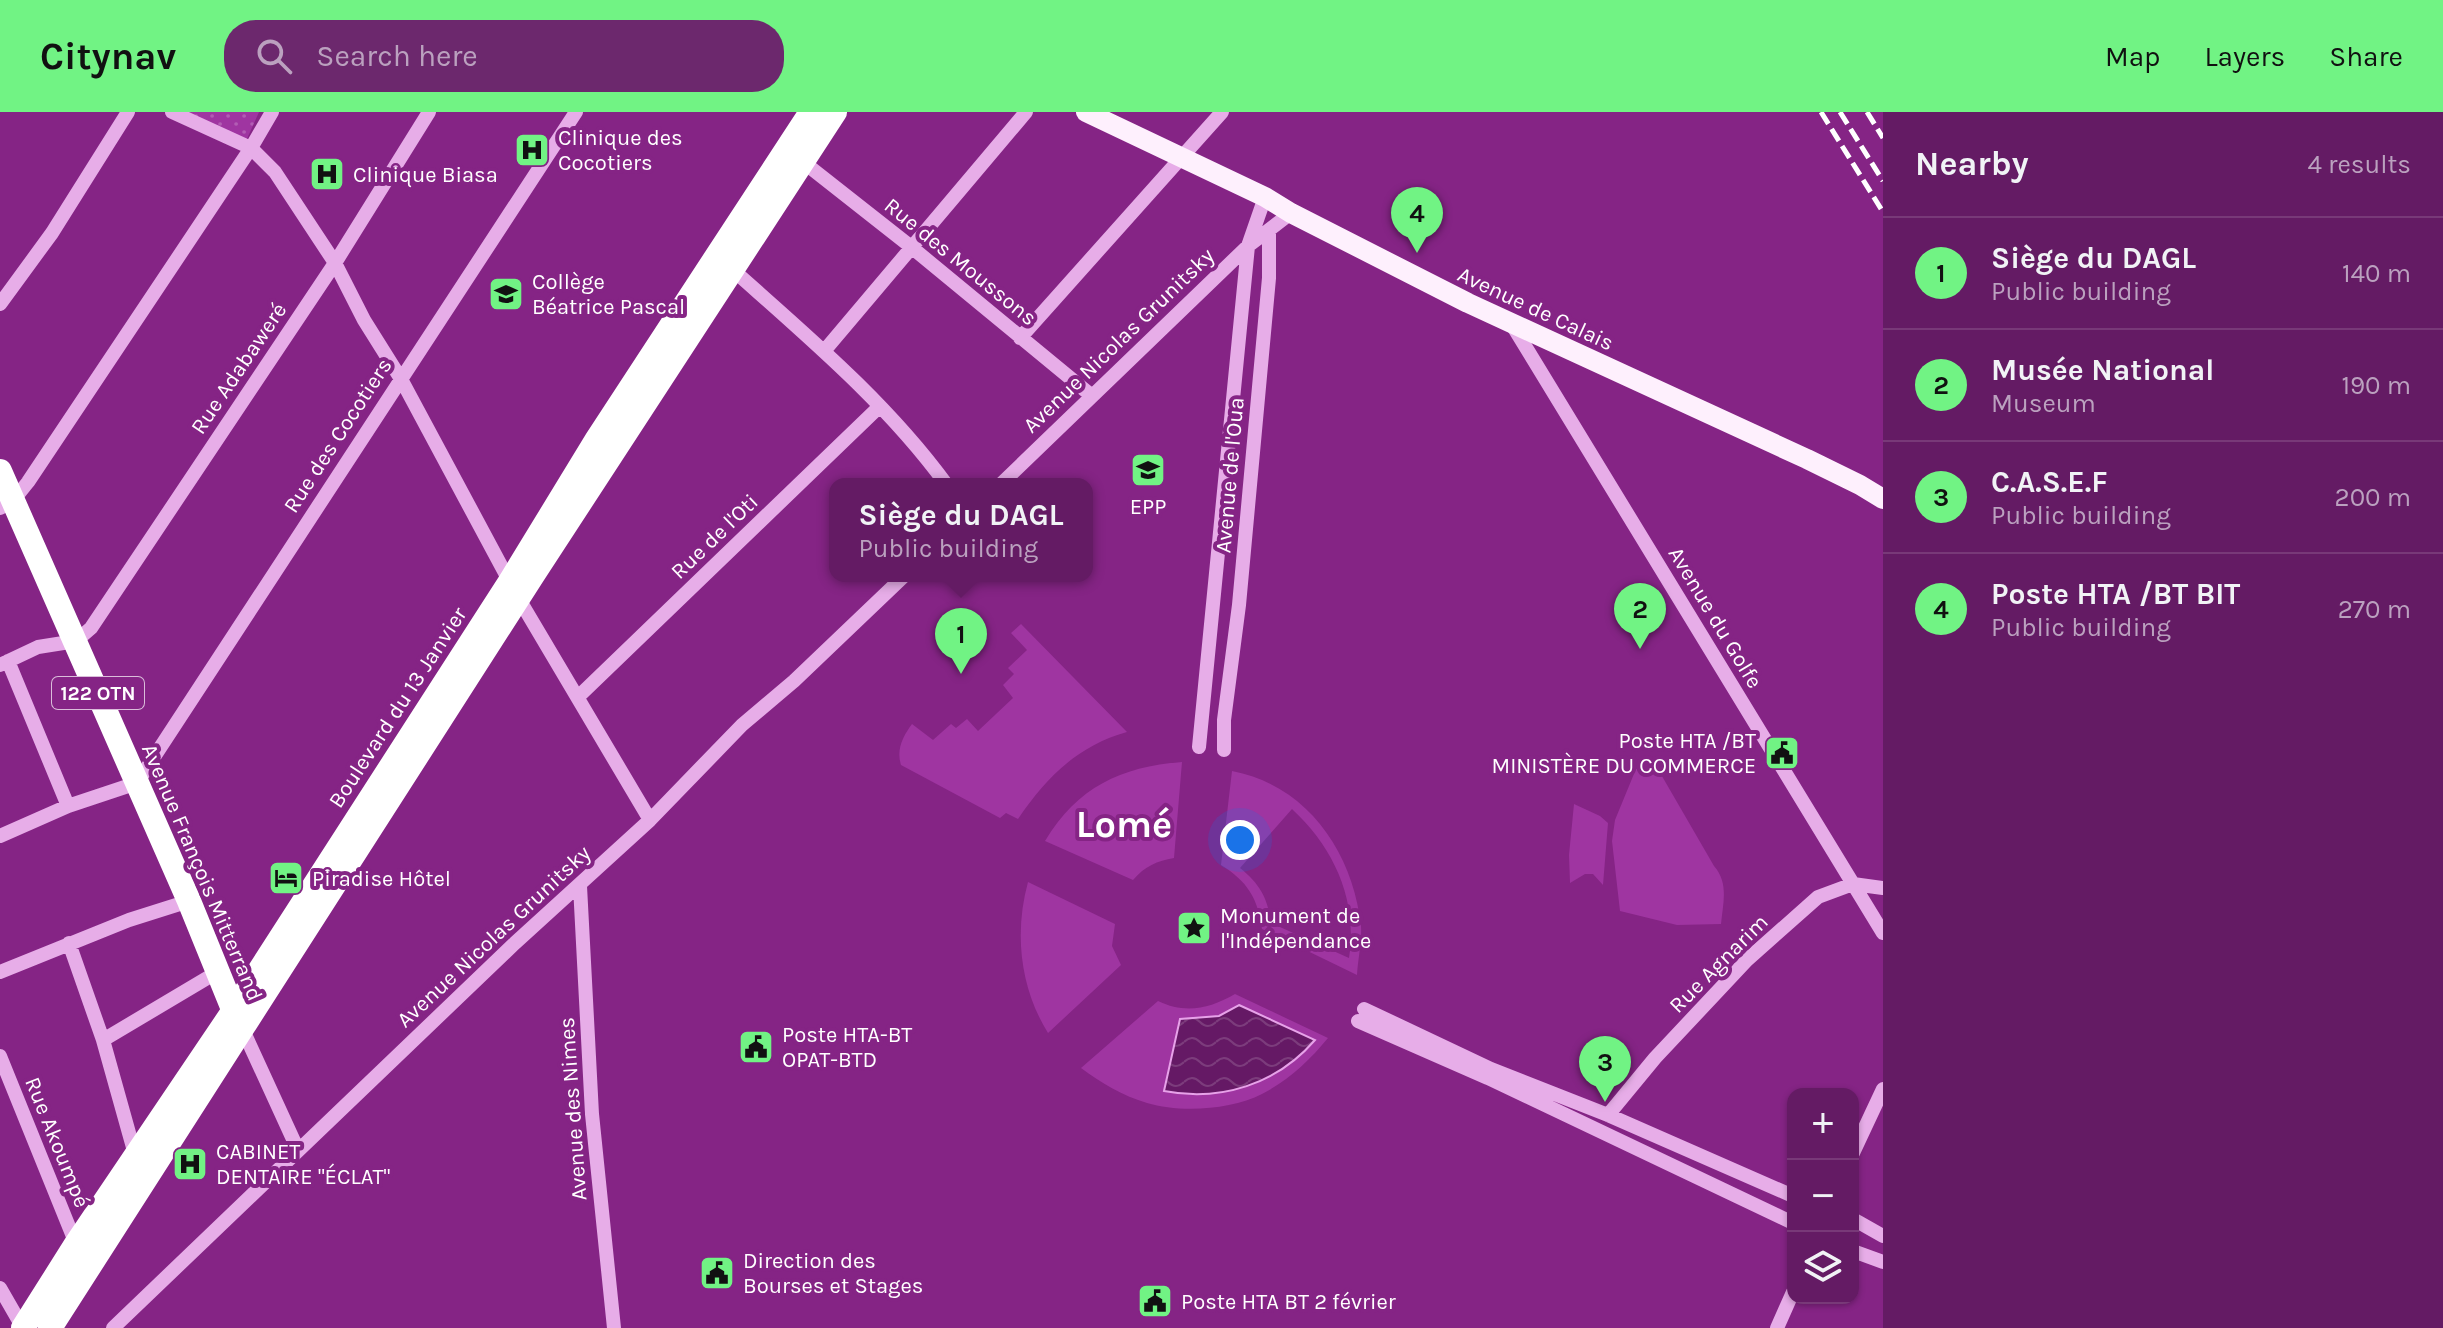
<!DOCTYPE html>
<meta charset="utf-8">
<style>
body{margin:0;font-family:Karla,sans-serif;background:#6c286d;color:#f1f3f6}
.controls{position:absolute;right:24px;bottom:24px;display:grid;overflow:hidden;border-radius:16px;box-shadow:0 2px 6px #0004}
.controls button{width:72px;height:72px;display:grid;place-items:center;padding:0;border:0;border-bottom:2px solid #783978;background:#641b64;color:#f1f3f6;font:40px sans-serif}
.you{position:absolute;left:1240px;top:728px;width:28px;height:28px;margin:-20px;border:6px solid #fff;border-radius:50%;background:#1a73e8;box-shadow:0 0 0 12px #1a73e833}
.badge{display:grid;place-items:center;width:52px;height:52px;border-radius:50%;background:#71f384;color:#111;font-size:26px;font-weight:700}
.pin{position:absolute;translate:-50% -66px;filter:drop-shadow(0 2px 4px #0008)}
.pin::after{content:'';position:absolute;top:42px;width:28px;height:24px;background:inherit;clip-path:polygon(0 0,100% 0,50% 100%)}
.popup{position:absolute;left:829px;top:366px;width:264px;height:104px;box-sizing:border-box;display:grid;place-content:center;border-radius:16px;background:#641b64;filter:drop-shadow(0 2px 6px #0005);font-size:26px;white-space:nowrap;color:#bba1bf}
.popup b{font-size:30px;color:#f1f3f6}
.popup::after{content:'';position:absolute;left:50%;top:100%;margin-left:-16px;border:16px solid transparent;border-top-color:#641b64}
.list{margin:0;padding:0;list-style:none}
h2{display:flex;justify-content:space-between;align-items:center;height:104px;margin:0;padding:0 32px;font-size:34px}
h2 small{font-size:26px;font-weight:400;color:#bba1bf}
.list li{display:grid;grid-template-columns:52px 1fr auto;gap:24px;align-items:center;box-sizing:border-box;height:112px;padding:0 32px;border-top:2px solid #783978}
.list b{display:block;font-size:30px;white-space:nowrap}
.list p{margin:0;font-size:26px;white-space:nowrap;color:#bba1bf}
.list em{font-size:26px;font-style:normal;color:#bba1bf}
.icon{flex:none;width:44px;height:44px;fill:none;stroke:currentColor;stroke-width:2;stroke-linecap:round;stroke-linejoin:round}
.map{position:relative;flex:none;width:1883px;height:1216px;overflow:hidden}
header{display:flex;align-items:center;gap:48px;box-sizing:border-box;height:112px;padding:0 40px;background:#71f384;color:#111}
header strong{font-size:38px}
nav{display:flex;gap:44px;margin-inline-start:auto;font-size:28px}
.search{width:560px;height:72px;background:#6c286d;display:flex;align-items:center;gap:20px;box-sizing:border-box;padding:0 28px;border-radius:32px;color:#bba1bf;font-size:30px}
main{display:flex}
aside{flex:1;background:#641b64}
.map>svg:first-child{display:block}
.grass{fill:#9f35a1;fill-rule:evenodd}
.park{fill:url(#park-dots)}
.water{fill:url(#water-waves);stroke:#e7a2e9;stroke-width:2}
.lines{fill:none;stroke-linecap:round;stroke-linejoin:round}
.minor{stroke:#e7ade8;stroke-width:14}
.major{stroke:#fef0fd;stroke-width:20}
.highway{stroke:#fff;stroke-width:24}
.rail{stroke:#fff;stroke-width:5;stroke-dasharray:14 6;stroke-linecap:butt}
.labels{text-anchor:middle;stroke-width:8;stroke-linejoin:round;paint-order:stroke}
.shield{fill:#852485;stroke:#dabdda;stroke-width:2}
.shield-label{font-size:20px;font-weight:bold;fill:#fff}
.poi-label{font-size:22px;fill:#fff;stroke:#852485;text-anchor:start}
.street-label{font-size:22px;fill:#fff;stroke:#852485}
.town-label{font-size:38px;font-weight:bold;fill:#fff;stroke:#852485}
</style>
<header>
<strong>Citynav</strong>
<div class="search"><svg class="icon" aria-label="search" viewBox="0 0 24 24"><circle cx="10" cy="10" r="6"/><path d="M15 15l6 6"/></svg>Search here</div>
<nav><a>Map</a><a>Layers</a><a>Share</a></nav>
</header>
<main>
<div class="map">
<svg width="1883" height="1216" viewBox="0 0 1883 1216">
<defs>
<pattern id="park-dots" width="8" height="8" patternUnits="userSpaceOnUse" patternTransform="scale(2)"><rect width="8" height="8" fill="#9f35a1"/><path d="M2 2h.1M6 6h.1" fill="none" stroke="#b25db4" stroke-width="1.8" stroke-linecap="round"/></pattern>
<pattern id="water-waves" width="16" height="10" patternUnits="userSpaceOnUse" patternTransform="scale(2)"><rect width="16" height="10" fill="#651965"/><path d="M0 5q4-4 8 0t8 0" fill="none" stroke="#7c3c7c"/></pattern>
</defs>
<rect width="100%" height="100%" fill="#852485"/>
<path class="grass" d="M1021,512L1127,620C1077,634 1046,666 1018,707L1006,701L1000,706L901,653C896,638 903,624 912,612L933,628L951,612L956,616L967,607L978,619L1013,586L1003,573L1014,562L1008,556L1027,538L1011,521Z
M1182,650L1174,746C1157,749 1145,754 1133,768L1045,729C1078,675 1120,655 1182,650Z
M1652,652L1659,659L1714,754C1729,771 1723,791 1721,812L1677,813L1620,799L1612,729L1615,708L1636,657Z
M1232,659C1307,673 1353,740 1361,814C1362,829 1358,847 1357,863L1262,817C1258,786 1247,769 1221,753ZM1292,697C1334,736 1358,788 1349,846L1271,811C1268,786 1259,771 1240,756Z
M1574,692L1600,704L1608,711L1603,773L1593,762H1585L1570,771L1569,743Z
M1028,770L1115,812L1112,834L1121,853L1048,921C1020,876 1014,821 1028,770Z
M1235,882L1328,926C1309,949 1289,968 1262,982C1231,998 1180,1001 1147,991C1123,984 1101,971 1081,956L1158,889C1185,902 1209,897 1235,882Z"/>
<path class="park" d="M182,0H259L246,29Z"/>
<path class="water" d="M1239,893L1315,928C1277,972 1221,990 1164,979L1180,907L1219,904Z"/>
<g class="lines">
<path class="minor" d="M172,0L251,36L272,0
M802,49L910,134L1092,284
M732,157C807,224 886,290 946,372
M0,192L52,121L128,0
M1511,211L1883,821
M1020,226L1222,0
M825,238L1026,0
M1001,372L1248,134L1291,101
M0,396L12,390L28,370L251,36L275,60L335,151L364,208L401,267L519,487L650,708
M8,549L68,694
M0,553L38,535L76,529L91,516L335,151L429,0
M579,584L879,295
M1199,635L1248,134L1265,85
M1224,638V608L1239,493L1269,166V120
M0,724L68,694L137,671L576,0
M580,774L592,1002L614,1216
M69,831L103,928L136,1046
M0,860L129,808L189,789
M1364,897L1491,957L1608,1003L1793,1084
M1358,909L1488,966L1793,1111
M243,918L298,1038
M103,928L219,859
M0,944L76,1132
M1608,1003L1655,946L1747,848L1818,785L1853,772L1883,776
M1853,1041L1883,977
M1853,1107L1883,1124
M1853,1139L1883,1150
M0,1176L23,1216
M113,1216L515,831L650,708L742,613L794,569L904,464
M1777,1216L1793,1180"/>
<path class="major" d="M1086,0L1265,85L1291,101L1468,191L1807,347L1860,373L1883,387"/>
<path class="highway" d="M0,359L189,789L237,907
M23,1216L76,1132L234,898L511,468L597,327L811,0
M50,1216L533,463L835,0"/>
<path class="rail" d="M1821,0L1883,100
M1840,0L1883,69
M1867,0L1883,26"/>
</g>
<defs>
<g id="hospital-square" transform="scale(1.8)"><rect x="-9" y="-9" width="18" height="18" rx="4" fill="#71f384" stroke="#852485"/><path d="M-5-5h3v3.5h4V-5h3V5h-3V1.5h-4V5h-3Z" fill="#111"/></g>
<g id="school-square" transform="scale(1.8)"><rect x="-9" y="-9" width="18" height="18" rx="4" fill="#71f384" stroke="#852485"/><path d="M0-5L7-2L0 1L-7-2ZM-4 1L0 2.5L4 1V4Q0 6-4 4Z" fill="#111"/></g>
<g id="civic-square" transform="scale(1.8)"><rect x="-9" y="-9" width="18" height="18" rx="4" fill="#71f384" stroke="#852485"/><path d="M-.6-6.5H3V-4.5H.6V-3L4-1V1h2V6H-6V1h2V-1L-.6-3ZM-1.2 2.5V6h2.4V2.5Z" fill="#111"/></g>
<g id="hotel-square" transform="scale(1.8)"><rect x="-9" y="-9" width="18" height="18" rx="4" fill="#71f384" stroke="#852485"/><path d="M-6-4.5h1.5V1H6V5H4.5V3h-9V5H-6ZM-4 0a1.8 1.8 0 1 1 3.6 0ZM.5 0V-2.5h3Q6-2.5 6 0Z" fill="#111"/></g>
<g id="sight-square" transform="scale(1.8)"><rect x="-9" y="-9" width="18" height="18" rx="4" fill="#71f384" stroke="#852485"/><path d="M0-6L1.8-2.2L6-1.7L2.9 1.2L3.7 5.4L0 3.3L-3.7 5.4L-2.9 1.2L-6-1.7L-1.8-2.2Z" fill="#111"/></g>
</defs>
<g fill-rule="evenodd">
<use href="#hospital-square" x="532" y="38"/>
<use href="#hospital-square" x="327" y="62"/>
<use href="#school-square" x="506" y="182"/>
<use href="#school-square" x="1148" y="358"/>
<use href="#civic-square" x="1782" y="641"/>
<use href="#hotel-square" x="286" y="766"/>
<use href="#sight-square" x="1194" y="816"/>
<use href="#civic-square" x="756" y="935"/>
<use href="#hospital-square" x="190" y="1052"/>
<use href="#civic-square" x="717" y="1161"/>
<use href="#civic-square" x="1155" y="1189"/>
</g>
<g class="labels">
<rect class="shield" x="52" y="565" width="92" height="32" rx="6"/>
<g class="shield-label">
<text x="98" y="588">122 OTN</text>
</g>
<g class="poi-label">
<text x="558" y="33">Clinique des<tspan x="558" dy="25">Cocotiers</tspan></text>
<text x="353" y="70">Clinique Biasa</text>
<text x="532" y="177">Collège<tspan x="532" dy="25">Béatrice Pascal</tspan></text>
<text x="1148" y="402" text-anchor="middle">EPP</text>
<text x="1756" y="636" text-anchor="end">Poste HTA /BT<tspan x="1756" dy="25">MINISTÈRE DU COMMERCE</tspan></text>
<text x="312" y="774">Piradise Hôtel</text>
<text x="1220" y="811">Monument de<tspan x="1220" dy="25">l'Indépendance</tspan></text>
<text x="782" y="930">Poste HTA-BT<tspan x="782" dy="25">OPAT-BTD</tspan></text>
<text x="216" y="1047">CABINET<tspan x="216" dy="25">DENTAIRE "ÉCLAT"</tspan></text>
<text x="743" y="1156">Direction des<tspan x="743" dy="25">Bourses et Stages</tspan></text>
<text x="1181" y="1197">Poste HTA BT 2 février</text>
</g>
<g class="street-label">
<text transform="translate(961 149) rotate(39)" y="8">Rue des Moussons</text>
<text transform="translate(1536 196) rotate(25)" y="8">Avenue de Calais</text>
<text transform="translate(1118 228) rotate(-44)" y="8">Avenue Nicolas Grunitsky</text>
<text transform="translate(238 256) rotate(-56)" y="8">Rue Adabaweré</text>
<text transform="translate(337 323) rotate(-57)" y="8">Rue des Cocotiers</text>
<text transform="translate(1229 363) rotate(-85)" y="8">Avenue de l'Oua</text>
<text transform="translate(714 424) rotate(-44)" y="8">Rue de l'Oti</text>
<text transform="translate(1716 505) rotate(59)" y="8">Avenue du Golfe</text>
<text transform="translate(397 595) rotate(-57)" y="8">Boulevard du 13 Janvier</text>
<text transform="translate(203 760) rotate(67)" y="8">Avenue François Mitterrand</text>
<text transform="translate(493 824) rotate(-43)" y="8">Avenue Nicolas Grunitsky</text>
<text transform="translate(1718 851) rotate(-45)" y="8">Rue Agnarim</text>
<text transform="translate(572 997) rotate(-94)" y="8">Avenue des Nimes</text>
<text transform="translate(58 1030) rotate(68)" y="8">Rue Akoumpé</text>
</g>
<g class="town-label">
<text x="1124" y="725">Lomé</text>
</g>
</g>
</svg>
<div class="controls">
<button>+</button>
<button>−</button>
<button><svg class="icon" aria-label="layers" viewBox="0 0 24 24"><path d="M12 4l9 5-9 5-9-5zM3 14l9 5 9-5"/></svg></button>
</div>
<div class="you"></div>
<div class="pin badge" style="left:961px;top:562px">1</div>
<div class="popup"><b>Siège du DAGL</b>Public building</div>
<div class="pin badge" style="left:1640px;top:537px">2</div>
<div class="pin badge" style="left:1605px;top:990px">3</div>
<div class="pin badge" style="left:1417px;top:141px">4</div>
</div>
<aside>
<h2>Nearby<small>4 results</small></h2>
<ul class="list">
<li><span class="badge">1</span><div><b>Siège du DAGL</b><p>Public building</p></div><em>140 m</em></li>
<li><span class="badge">2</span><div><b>Musée National</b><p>Museum</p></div><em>190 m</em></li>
<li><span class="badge">3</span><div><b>C.A.S.E.F</b><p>Public building</p></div><em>200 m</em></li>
<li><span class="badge">4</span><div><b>Poste HTA /BT BIT</b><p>Public building</p></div><em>270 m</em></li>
</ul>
</aside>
</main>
